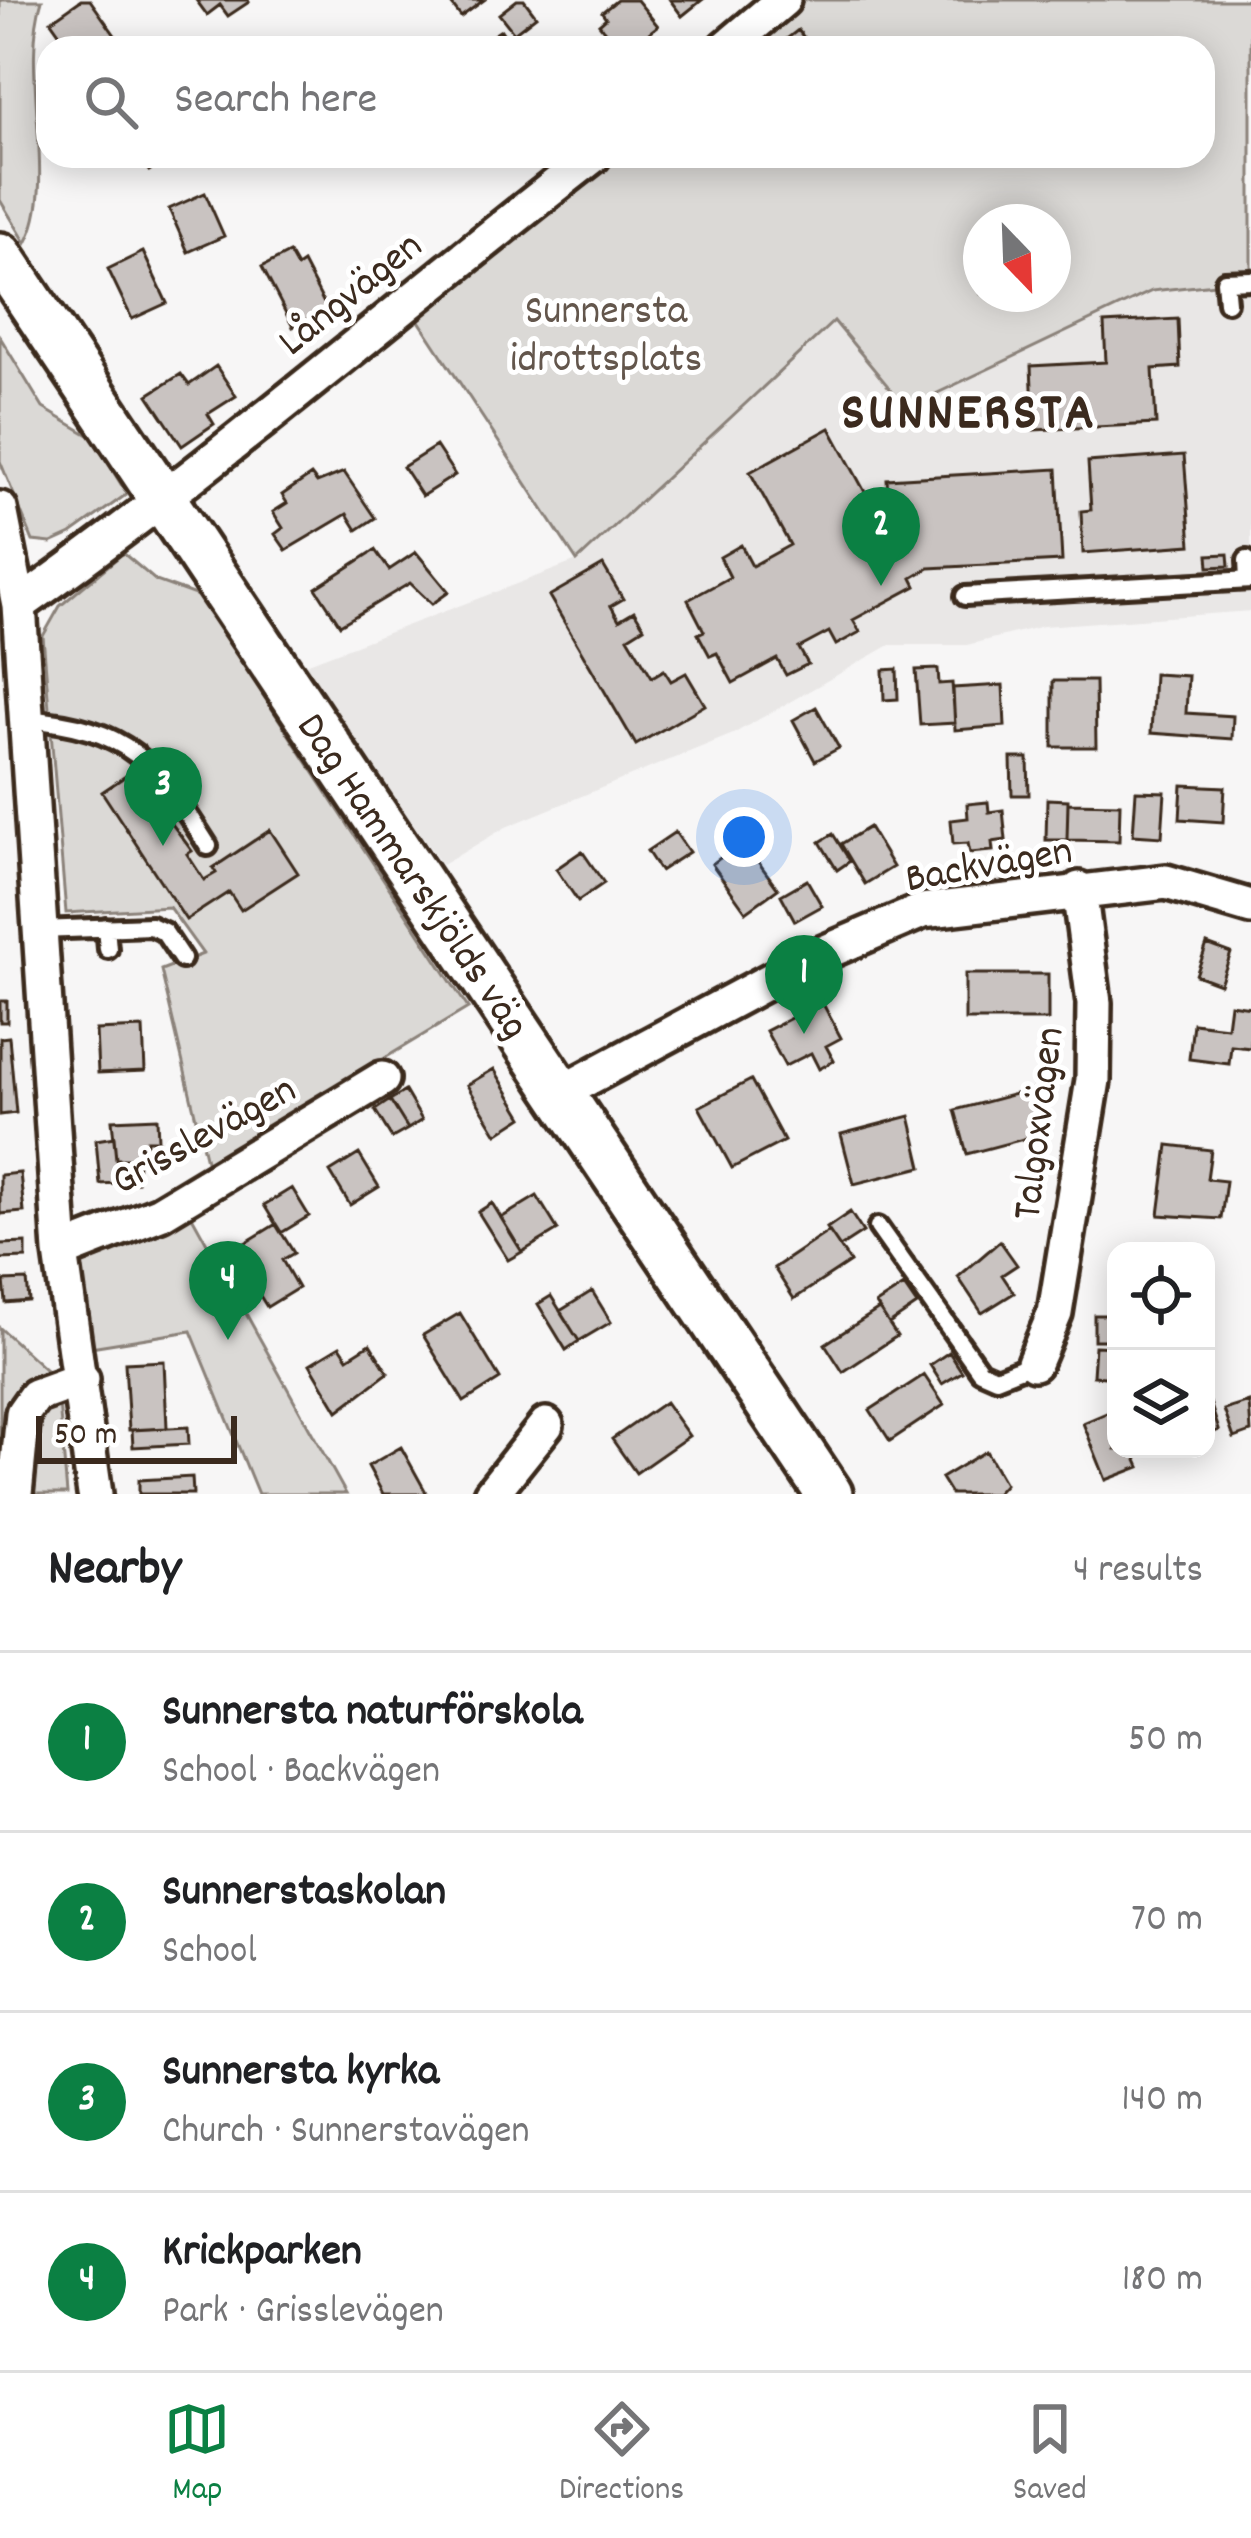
<!DOCTYPE html>
<meta charset="utf-8">
<style>
body{margin:0;font-family:Dekko,sans-serif;background:#f2f2f2;color:#202124}
.controls{position:absolute;right:36px;bottom:36px;display:grid;overflow:hidden;border-radius:24px;box-shadow:0 6px 30px #0003}
.controls button{width:108px;height:108px;display:grid;place-items:center;padding:0;border:0;border-bottom:3px solid #e0e0e0;background:#fff;color:#202124;font:60px sans-serif}
.compass{position:absolute;left:963px;top:204px;width:108px;height:108px;border-radius:50%;background:#fff;box-shadow:0 6px 30px #0003;rotate:157deg}
.scale{position:absolute;left:36px;bottom:30px;width:201px;box-sizing:border-box;padding-left:12px;border:6px solid #3b2a1e;border-top:0;font-size:33px;line-height:42px;white-space:nowrap;color:#3b2a1e;-webkit-text-stroke:9px #fff;paint-order:stroke}
.you{position:absolute;left:744px;top:837px;width:42px;height:42px;margin:-30px;border:9px solid #fff;border-radius:50%;background:#1a73e8;box-shadow:0 0 0 18px #1a73e833}
.badge{display:grid;place-items:center;width:78px;height:78px;border-radius:50%;background:#0b8043;color:#fff;font-size:39px;font-weight:700}
.pin{position:absolute;translate:-50% -99px;filter:drop-shadow(0 3px 6px #0008)}
.pin::after{content:'';position:absolute;top:63px;width:42px;height:36px;background:inherit;clip-path:polygon(0 0,100% 0,50% 100%)}
.list{margin:0;padding:0;list-style:none}
h2{display:flex;justify-content:space-between;align-items:center;height:156px;margin:0;padding:0 48px;font-size:51px}
h2 small{font-size:39px;font-weight:400;color:#757577}
.list li{display:grid;grid-template-columns:78px 1fr auto;gap:36px;align-items:center;box-sizing:border-box;height:180px;padding:0 48px;border-top:3px solid #e0e0e0}
.list b{display:block;font-size:45px;white-space:nowrap}
.list p{margin:0;font-size:39px;white-space:nowrap;color:#757577}
.list em{font-size:39px;font-style:normal;color:#757577}
.icon{flex:none;width:66px;height:66px;fill:none;stroke:currentColor;stroke-width:2;stroke-linecap:round;stroke-linejoin:round}
.map{position:relative;flex:none;width:1251px;height:1494px;overflow:hidden}
.search{position:absolute;background:#fff;box-shadow:0 6px 30px #0003;left:36px;right:36px;top:36px;height:132px;display:flex;align-items:center;gap:30px;box-sizing:border-box;padding:0 42px;border-radius:36px;color:#757577;font-size:45px}
.sheet{height:876px;background:#fff}
nav{display:flex;justify-content:space-around;align-items:center;box-sizing:border-box;height:168px;border-top:3px solid #e0e0e0;background:#fff;font-size:33px;color:#757577}
nav a{display:grid;justify-items:center;gap:6px}
nav .on{color:#0b8043}
.map>svg:first-child{display:block}
.built{fill:#e9e7e6}
.green{fill:#dbd9d6;stroke:#8b827a;stroke-width:3;fill-rule:evenodd}
.building{fill:#c9c3c1;stroke:#3b2a1e;stroke-width:3}
.lines{fill:none;stroke-linecap:round;stroke-linejoin:round}
.service-casing{stroke:#3b2a1e;stroke-width:26}
.minor-casing{stroke:#3b2a1e;stroke-width:42}
.secondary-casing{stroke:#3b2a1e;stroke-width:54}
.service{stroke:#fff;stroke-width:16}
.minor{stroke:#fff;stroke-width:33}
.secondary{stroke:#fff;stroke-width:45}
.labels{text-anchor:middle;stroke-width:10;stroke-linejoin:round;paint-order:stroke}
.street-label{font-size:42px;fill:#3b2a1e;stroke:#fff}
.park-label{font-size:42px;fill:#63564c;stroke:#fff}
.district-label{font-size:54px;font-weight:bold;letter-spacing:3px;fill:#3b2a1e;stroke:#fff}
</style>
<div class="map">
<svg width="1251" height="1494" viewBox="0 0 1251 1494">
<rect width="100%" height="100%" fill="#f7f6f6"/>
<filter id="ink" filterUnits="userSpaceOnUse"><feTurbulence type="fractalNoise" baseFrequency=".00833" numOctaves="2"/><feDisplacementMap in="SourceGraphic" scale="24" xChannelSelector="R" yChannelSelector="G"/><feConvolveMatrix kernelMatrix="1 2 1 2 8 2 1 2 1" color-interpolation-filters="sRGB"/></filter>
<g filter="url(#ink)">
<path class="built" d="M1251,280V611L1043,626L967,645H890L733,734L506,827L442,865L303,665L577,561L834,320L906,408L1152,291Z"/>
<path class="green" d="M0,0H42C19,71 59,184 26,243L0,200Z
M783,0H1251V280L1152,291L906,408L834,321L577,561L406,301L593,156H1203V48H726ZM981,222H1053V294H981Z
M0,337L43,408L92,437L127,494L71,534L51,543L33,541L0,461Z
M123,553L156,581L198,596L468,1008L207,1165L161,970L203,954L169,907L66,913L43,636L60,606Z
M183,1200L346,1494H258L191,1331L78,1349L61,1252Z
M0,1328L57,1380L67,1494H0Z"/>
<path class="building" d="M81,0H90L124,48H70L51,21Z
M196,0H248L249,2L228,16L220,5L207,15Z
M448,0H484L461,17Z
M517,0H524L536,16L514,33L499,14Z
M617,0H637L658,26L650,32L657,42L649,48H618L599,24L606,18L602,12Z
M670,0H702L682,16Z
M501,30L513,48H473Z
M798,30L812,48H775Z
M139,156H172L149,171Z
M205,193L224,236L188,252L169,209Z
M143,252L167,303L132,319L108,269Z
M289,253L297,267L303,263L327,309L293,327L262,267Z
M1178,319L1180,367L1153,369L1156,424L1034,430L1031,366L1106,362L1104,323Z
M216,366L236,396L208,414L214,424L182,446L148,395L181,374L189,385Z
M830,428L877,514L889,508L887,479L1057,469L1062,561L929,568L912,578L916,586L853,620L860,632L836,645L829,632L799,648L808,664L786,675L777,659L733,683L717,653L710,656L698,634L704,631L688,600L730,577L720,557L741,545L752,566L790,545L750,472Z
M436,446L455,475L422,496L403,467Z
M1184,455L1191,545L1083,553L1081,511L1091,510L1088,462Z
M344,472L375,518L357,530L347,514L286,550L275,534L283,528L273,512L287,503L282,495L311,475L317,483Z
M375,550L389,570L416,552L449,592L432,604L410,583L340,625L316,588Z
M1228,554L1229,566L1209,567L1208,555Z
M603,565L623,599L611,606L619,620L634,611L644,627L628,637L652,677L664,670L671,681L686,673L705,705L636,745L549,596Z
M897,669L898,699L884,700L883,670Z
M938,669L939,684L952,683L955,723L920,725L916,670Z
M1154,674L1188,676L1186,713L1233,716L1232,739L1151,733Z
M1053,681H1095L1096,747H1053Z
M1003,685L1005,726L955,730L953,688Z
M816,707L839,748L815,761L793,720Z
M1011,758H1028L1029,795H1012Z
M133,771L192,851L187,854L204,880L216,873L213,868L270,830L298,873L241,910L229,892L186,920L102,792Z
M1182,785L1225,787L1223,822L1180,819Z
M1136,791L1165,792L1162,837L1133,835Z
M1047,799L1068,800L1067,840H1046Z
M988,802L989,812L1003,810L1006,840L992,842L993,851L970,853L968,843L953,844L951,820L968,818L967,804Z
M1068,803L1120,804L1119,841L1067,840Z
M869,827L893,867L865,884L841,844Z
M675,832L689,852L660,871L647,851Z
M833,834L850,861L837,870L820,842Z
M743,841L778,889L746,912L712,864Z
M582,851L604,883L578,901L556,869Z
M807,880L822,906L795,921L781,895Z
M1207,944L1231,953L1220,984L1196,975Z
M965,974H1048V1020H965Z
M0,1001H7V1022H0Z
M822,1002L841,1038L826,1046L834,1061L819,1069L811,1053L785,1066L766,1031Z
M1230,1004L1251,1007V1048L1231,1046L1229,1064L1189,1059L1193,1023L1227,1027Z
M143,1028L145,1071L98,1073L96,1030Z
M9,1037L16,1113L0,1115V1038Z
M494,1069L523,1117L497,1134L467,1085Z
M751,1080L784,1141L732,1168L699,1107Z
M1034,1089L1046,1133L967,1154L955,1110Z
M405,1091L422,1120L408,1129L390,1100Z
M390,1100L408,1129L392,1138L375,1110Z
M910,1116L922,1167L854,1184L841,1134Z
M157,1118L158,1140H147L146,1159H116L112,1120Z
M114,1137L116,1159H138L137,1182L100,1184L96,1140Z
M1168,1145L1211,1150L1207,1179L1226,1181L1221,1219L1159,1215Z
M359,1154L379,1187L350,1205L330,1172Z
M20,1173L24,1212L0,1214V1175Z
M292,1188L309,1216L281,1233L264,1205Z
M537,1196L558,1230L522,1252L501,1218Z
M492,1203L522,1252L508,1260L478,1212Z
M850,1212L863,1232L840,1247L827,1228Z
M276,1224L294,1253L282,1260L298,1288L267,1307L232,1251Z
M829,1231L850,1262L794,1299L774,1268Z
M1000,1241L1017,1265L1002,1275L1014,1293L982,1313L958,1277Z
M26,1243V1258L0,1259V1244Z
M27,1280L29,1301L6,1303L4,1281Z
M904,1286L917,1305L889,1324L876,1304Z
M592,1291L611,1322L579,1341L560,1311Z
M551,1296L579,1341L566,1350L538,1304Z
M879,1309L897,1336L843,1372L825,1344Z
M460,1313L500,1379L464,1402L423,1335Z
M1094,1315H1116V1340H1094Z
M370,1344L388,1373L338,1411L310,1364L340,1346L348,1358Z
M1095,1346L1116,1347V1378L1093,1376Z
M949,1352L962,1372L942,1384L930,1365Z
M164,1361L167,1428L129,1430L125,1363Z
M924,1375L944,1405L890,1441L870,1410Z
M1206,1390L1219,1430L1206,1435Z
M665,1402L689,1436L636,1473L612,1439Z
M1249,1402L1251,1432L1234,1438L1224,1410Z
M1116,1409V1449H1132L1140,1467L1106,1480L1083,1423Z
M188,1427L189,1444L133,1447L132,1430Z
M401,1447L427,1494H383L368,1466Z
M986,1451L1005,1484L996,1494H951L941,1478Z
M192,1477L193,1494H139V1480Z"/>
<g class="lines">
<g class="service-casing">
<path id="service" d="M1227,302L1225,281L1251,280
M1247,560L1248,580
M965,596L1251,580
M25,719C129,727 155,762 208,846
M106,927L108,949
M39,930L151,926L164,932L182,959
M878,1227L980,1371L996,1378L1034,1363"/>
</g>
<g class="minor-casing">
<path id="minor" d="M726,48L783,0
M0,509L19,605L61,1252L95,1494
M19,605C217,465 401,305 593,156
M562,1092L812,958L922,911L1166,882L1251,907
M61,1252L160,1213L382,1079
M1034,1363L1055,1313L1093,1080L1094,1003L1079,889
M15,1494L23,1413L35,1396L82,1379
M491,1494L546,1425"/>
</g>
<g class="secondary-casing">
<path id="secondary" d="M0,256L829,1494"/>
</g>
<use href="#service" class="service"/>
<use href="#minor" class="minor"/>
<use href="#secondary" class="secondary"/>
</g>
</g>
<g class="labels">
<g class="street-label">
<text transform="translate(348 291) rotate(-39)" y="15">Långvägen</text>
<text transform="translate(988 861) rotate(-10)" y="15">Backvägen</text>
<text transform="translate(416 874) rotate(56)" y="15">Dag Hammarskjölds väg</text>
<text transform="translate(1035 1123) rotate(-83)" y="15">Talgoxvägen</text>
<text transform="translate(202 1132) rotate(-29)" y="15">Grisslevägen</text>
</g>
<g class="park-label">
<text x="606" y="322">Sunnersta<tspan x="606" dy="48">idrottsplats</tspan></text>
</g>
<g class="district-label">
<text x="969" y="427">SUNNERSTA</text>
</g>
</g>
</svg>
<div class="controls">
<button><svg class="icon" aria-label="locate" viewBox="0 0 24 24"><circle cx="12" cy="12" r="6"/><path d="M12 2v4M12 18v4M2 12h4M18 12h4"/></svg></button>
<button><svg class="icon" aria-label="layers" viewBox="0 0 24 24"><path d="M12 4l9 5-9 5-9-5zM3 14l9 5 9-5"/></svg></button>
</div>
<svg class="compass" viewBox="-18 -18 36 36"><path d="M0-13l5 13h-10z" fill="#e53935"/><path d="M0 13l5-13h-10z" fill="#757577"/></svg>
<div class="scale">50 m</div>
<div class="you"></div>
<div class="pin badge" style="left:804px;top:1034px">1</div>
<div class="pin badge" style="left:881px;top:586px">2</div>
<div class="pin badge" style="left:163px;top:846px">3</div>
<div class="pin badge" style="left:228px;top:1340px">4</div>
<div class="search"><svg class="icon" aria-label="search" viewBox="0 0 24 24"><circle cx="10" cy="10" r="6"/><path d="M15 15l6 6"/></svg>Search here</div>
</div>
<section class="sheet">
<h2>Nearby<small>4 results</small></h2>
<ul class="list">
<li><span class="badge">1</span><div><b>Sunnersta naturförskola</b><p>School · Backvägen</p></div><em>50 m</em></li>
<li><span class="badge">2</span><div><b>Sunnerstaskolan</b><p>School</p></div><em>70 m</em></li>
<li><span class="badge">3</span><div><b>Sunnersta kyrka</b><p>Church · Sunnerstavägen</p></div><em>140 m</em></li>
<li><span class="badge">4</span><div><b>Krickparken</b><p>Park · Grisslevägen</p></div><em>180 m</em></li>
</ul>
</section>
<nav>
<a class="on"><svg class="icon" aria-label="map" viewBox="0 0 24 24"><path d="M3 6l6-2 6 2 6-2v14l-6 2-6-2-6 2zM9 4v14M15 6v14"/></svg>Map</a>
<a><svg class="icon" aria-label="directions" viewBox="0 0 24 24"><path d="M12 3l9 9-9 9-9-9zM9 14v-3h6M13 9l2 2-2 2"/></svg>Directions</a>
<a><svg class="icon" aria-label="saved" viewBox="0 0 24 24"><path d="M7 4h10v16l-5-4-5 4z"/></svg>Saved</a>
</nav>
